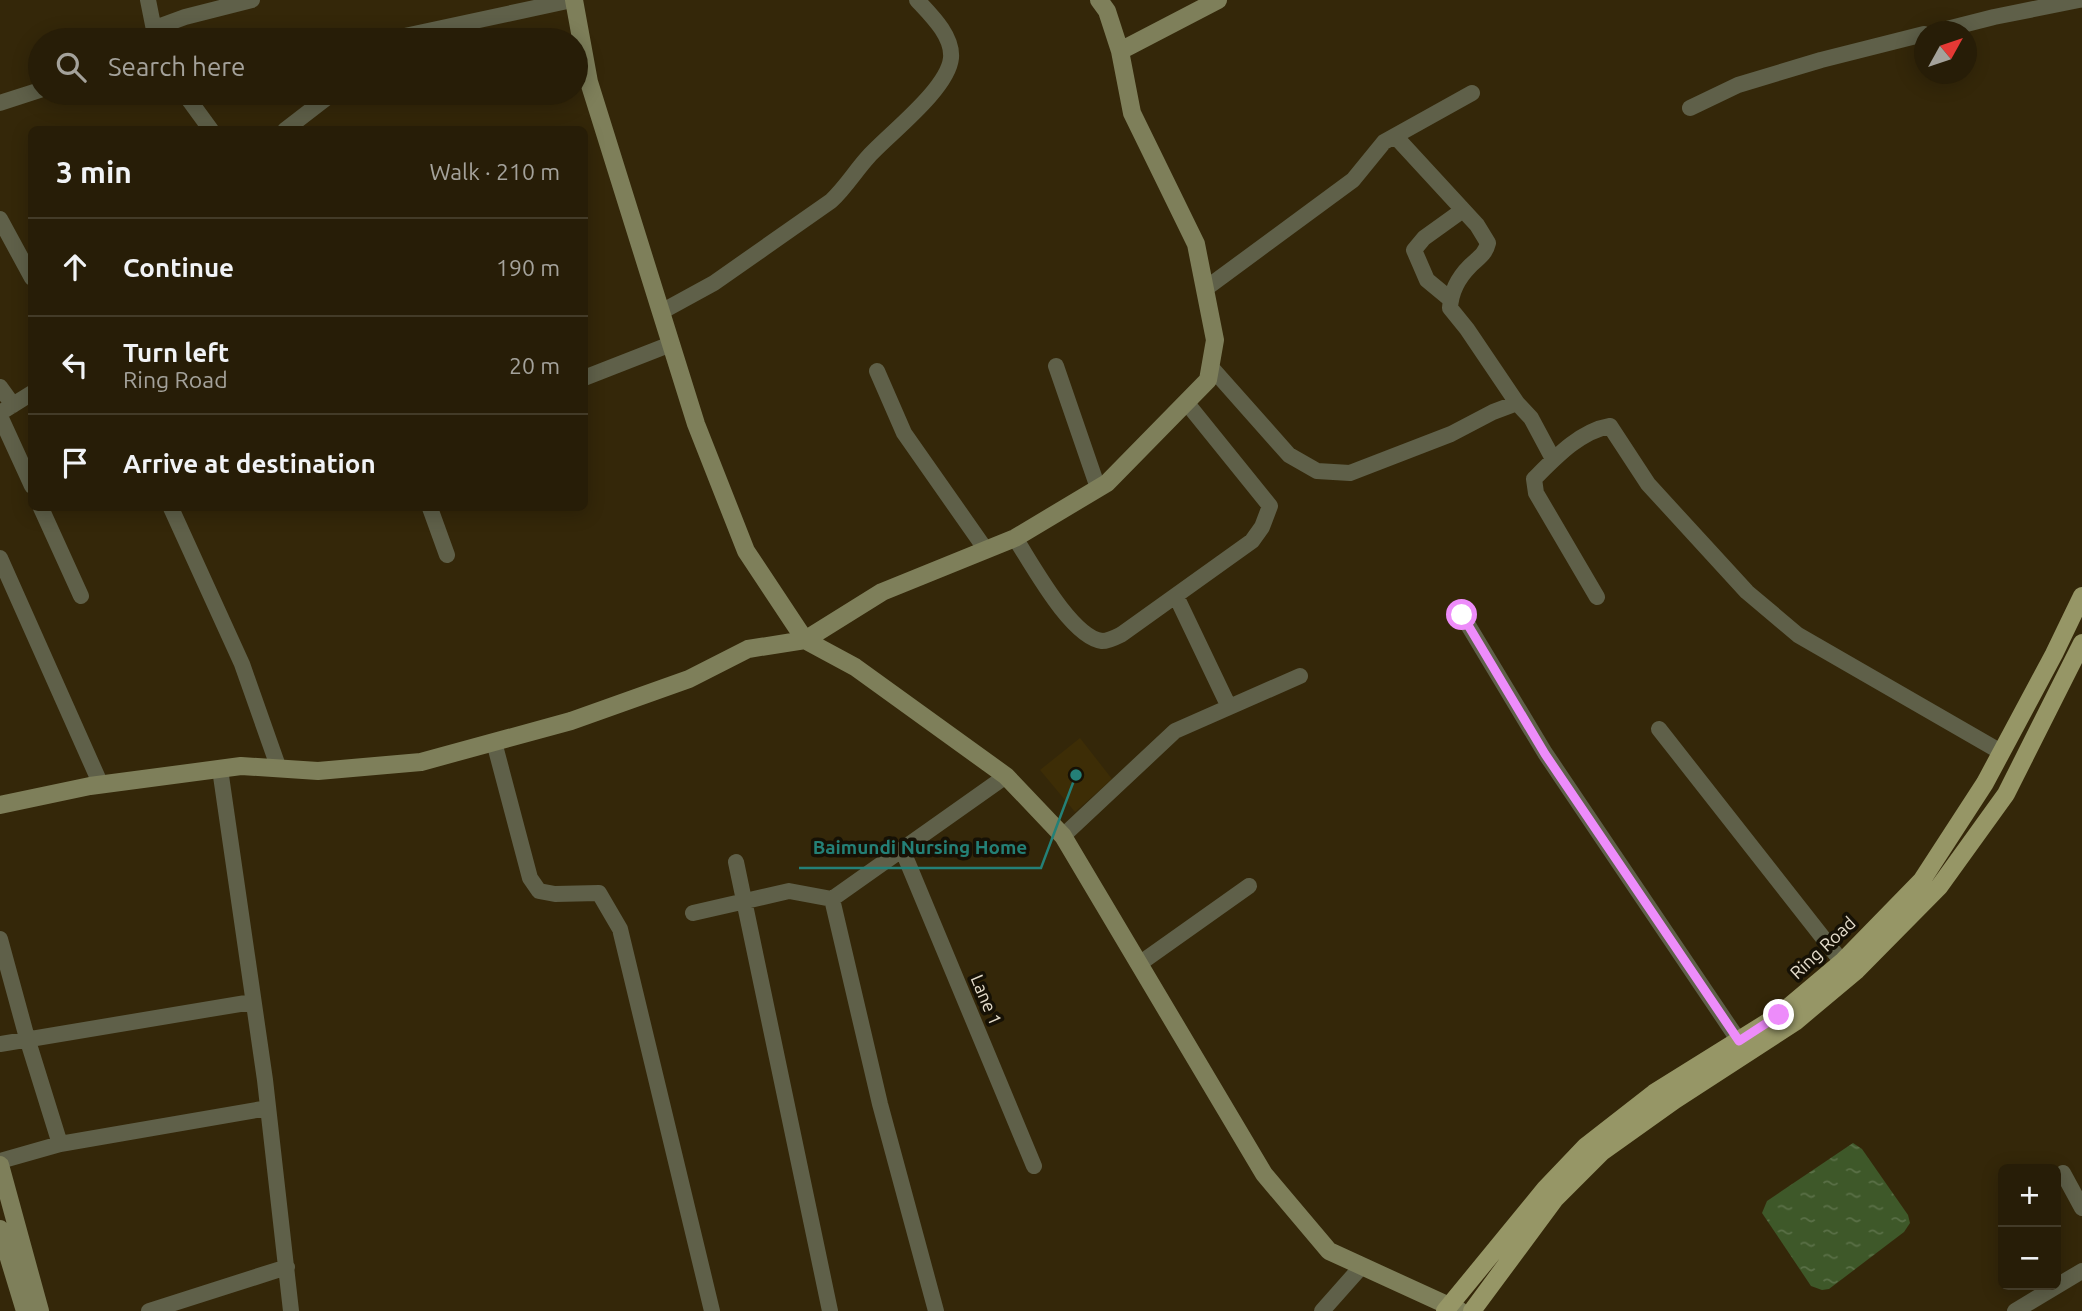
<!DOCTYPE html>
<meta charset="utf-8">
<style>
body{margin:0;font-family:Ubuntu,sans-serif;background:#2f2611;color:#f1f3f6}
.controls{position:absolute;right:21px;bottom:21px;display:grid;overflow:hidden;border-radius:10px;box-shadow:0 4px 18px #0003}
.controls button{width:63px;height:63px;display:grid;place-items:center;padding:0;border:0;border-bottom:2px solid #433b28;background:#271d07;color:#f1f3f6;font:35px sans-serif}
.compass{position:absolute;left:1914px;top:21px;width:63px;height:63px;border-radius:50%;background:#271d07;box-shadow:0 4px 18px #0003;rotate:50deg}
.stop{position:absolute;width:21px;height:21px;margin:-16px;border:5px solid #ed8cfa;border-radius:50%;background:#fff}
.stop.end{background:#ed8cfa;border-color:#fff;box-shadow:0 2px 7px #0008}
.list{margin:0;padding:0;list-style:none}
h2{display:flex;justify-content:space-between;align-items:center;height:91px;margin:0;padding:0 28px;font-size:30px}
h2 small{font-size:23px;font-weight:400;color:#a4a29b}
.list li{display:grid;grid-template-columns:46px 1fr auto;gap:21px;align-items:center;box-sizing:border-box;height:98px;padding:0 28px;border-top:2px solid #433b28}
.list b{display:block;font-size:26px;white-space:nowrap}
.list p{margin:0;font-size:23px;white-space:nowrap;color:#a4a29b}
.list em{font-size:23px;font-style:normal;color:#a4a29b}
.icon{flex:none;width:38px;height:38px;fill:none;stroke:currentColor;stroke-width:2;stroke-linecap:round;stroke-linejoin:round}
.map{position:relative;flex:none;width:2082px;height:1311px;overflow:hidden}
.search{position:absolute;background:#271d07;box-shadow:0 4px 18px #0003;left:28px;top:28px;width:560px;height:77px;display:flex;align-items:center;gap:18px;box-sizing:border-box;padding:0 24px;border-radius:38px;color:#a4a29b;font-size:26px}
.panel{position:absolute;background:#271d07;box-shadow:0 4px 18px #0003;left:28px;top:126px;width:560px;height:385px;border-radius:10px}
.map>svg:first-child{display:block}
.built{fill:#3d2d06}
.water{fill:url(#water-ripples)}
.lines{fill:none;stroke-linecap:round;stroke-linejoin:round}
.street{stroke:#5f6049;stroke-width:16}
.secondary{stroke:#7e7f5a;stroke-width:18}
.primary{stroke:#969666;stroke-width:18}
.route{stroke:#ed8cfa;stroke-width:9}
.labels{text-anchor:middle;stroke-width:7;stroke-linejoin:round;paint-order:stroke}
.street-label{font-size:18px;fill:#e5ddcc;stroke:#161105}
.leader{fill:none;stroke:#248077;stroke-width:2.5}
.callout-dot{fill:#248077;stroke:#161105;stroke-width:2.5}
.callout-label{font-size:19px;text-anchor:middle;font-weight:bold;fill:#248077;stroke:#161105;stroke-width:7;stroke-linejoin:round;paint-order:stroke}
</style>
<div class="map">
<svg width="2082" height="1311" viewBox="0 0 2082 1311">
<defs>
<pattern id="water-ripples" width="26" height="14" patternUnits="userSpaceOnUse" patternTransform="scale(1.75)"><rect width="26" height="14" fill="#3e5829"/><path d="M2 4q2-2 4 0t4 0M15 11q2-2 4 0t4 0" fill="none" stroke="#5a7047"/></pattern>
</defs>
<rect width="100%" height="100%" fill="#342709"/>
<path class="built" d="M1080,738L1112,779L1075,812L1040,770Z"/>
<path class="water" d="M1853,1143L1862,1149L1908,1215L1910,1223L1904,1232L1829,1289L1822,1290L1811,1286L1762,1213L1767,1201Z"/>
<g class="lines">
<path class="street" d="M148,0L156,40
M155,28L185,17L252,0
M1935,32L1994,17L2079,0
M386,40L572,0
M184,93L211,130
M0,103L40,90
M1690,108L1738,85L1821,60L1924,34
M285,130L333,93
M1395,136L1477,225L1488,243C1485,255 1478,258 1470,266C1458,278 1451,291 1450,308L1467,329L1517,403
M0,219L32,278
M1205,289L1353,180L1384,142L1472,93
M1450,299L1427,280L1414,250L1424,238L1463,210
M661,312L714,283L831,201C846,187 856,170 869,156C890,133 948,89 951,58C953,36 931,15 917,0
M1056,366L1098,488
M1210,366L1289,455L1317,471L1350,473L1451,434L1493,412L1517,403L1531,418L1553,459
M877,371L904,433L986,550
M584,378L671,344
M0,387L13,405
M0,413L32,393
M0,416L32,486
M41,508L81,596
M171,508L242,664L279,769
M430,508L447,555
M1015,538C1032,564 1071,637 1102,641C1109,641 1116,637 1122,634L1252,541L1262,527L1270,506L1186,402
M0,558L101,785
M1176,596L1229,707
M1597,597L1536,493L1534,479C1555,458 1580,431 1610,426L1648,484L1747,592L1798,635L2001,752
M1462,615L1545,753L1739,1041
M1659,729L1842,962
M494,742L530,878L539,891L555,894L599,893L620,929L712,1311
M220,769L265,1080L291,1311
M1063,836L1175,731L1300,676
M902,849L1034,1166
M736,862L830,1311
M693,913L789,891L832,899
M0,939L27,1038L60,1144L0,1161
M1139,964L1249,886
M0,1044L252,1002
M60,1144L268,1108
M2063,1173L2082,1208
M149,1311L287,1267
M936,1311L880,1104L832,899L1006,776
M1322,1311L1362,1266
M2015,1311L2082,1271"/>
<path class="secondary" d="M574,0L589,82L696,424L746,551L805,640L855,667L1006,776L1063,836L1264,1174L1329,1251L1460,1311
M1099,0L1107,11L1120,51
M0,805L90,786L241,766L318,771L421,762L571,721L689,679L748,649L805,640L882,592L1015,538L1107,483L1208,380L1215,340L1196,244L1132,113L1120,51L1218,0
M0,1165L40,1311
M0,1229L25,1311"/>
<path class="primary" d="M1445,1311L1545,1189L1586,1146L1654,1093L1779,1015L1842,962L1922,880L1985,783L2054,654L2082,596
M1472,1311L1555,1199L1602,1152L1675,1100L1795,1022L1857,970L1939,887L2006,794L2082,643"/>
</g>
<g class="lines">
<path class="route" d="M1462,615L1545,754L1739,1041L1779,1015"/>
</g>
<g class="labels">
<g class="street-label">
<text transform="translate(1823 948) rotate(-43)" y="6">Ring Road</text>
<text transform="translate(986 1000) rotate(67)" y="6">Lane 1</text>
</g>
</g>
<path class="leader" d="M1076 775L1041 868H799"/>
<circle class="callout-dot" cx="1076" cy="775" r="7"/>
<g class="callout-label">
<text x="920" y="854">Baimundi Nursing Home</text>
</g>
</svg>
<div class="controls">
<button>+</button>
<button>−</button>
</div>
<svg class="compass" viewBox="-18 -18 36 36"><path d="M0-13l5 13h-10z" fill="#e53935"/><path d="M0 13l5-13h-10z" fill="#a4a29b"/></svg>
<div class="stop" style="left:1462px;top:615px"></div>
<div class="stop end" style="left:1779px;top:1015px"></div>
<div class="search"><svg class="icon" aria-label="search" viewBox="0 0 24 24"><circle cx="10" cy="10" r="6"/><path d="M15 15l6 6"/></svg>Search here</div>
<section class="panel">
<h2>3 min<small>Walk · 210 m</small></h2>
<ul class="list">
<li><svg class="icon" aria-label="ahead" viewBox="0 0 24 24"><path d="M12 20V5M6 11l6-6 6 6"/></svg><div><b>Continue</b></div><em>190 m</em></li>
<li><svg class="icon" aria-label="left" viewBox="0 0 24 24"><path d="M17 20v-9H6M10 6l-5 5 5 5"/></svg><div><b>Turn left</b><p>Ring Road</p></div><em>20 m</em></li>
<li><svg class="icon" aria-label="arrive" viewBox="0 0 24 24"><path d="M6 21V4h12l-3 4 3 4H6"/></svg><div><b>Arrive at destination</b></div></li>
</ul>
</section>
</div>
